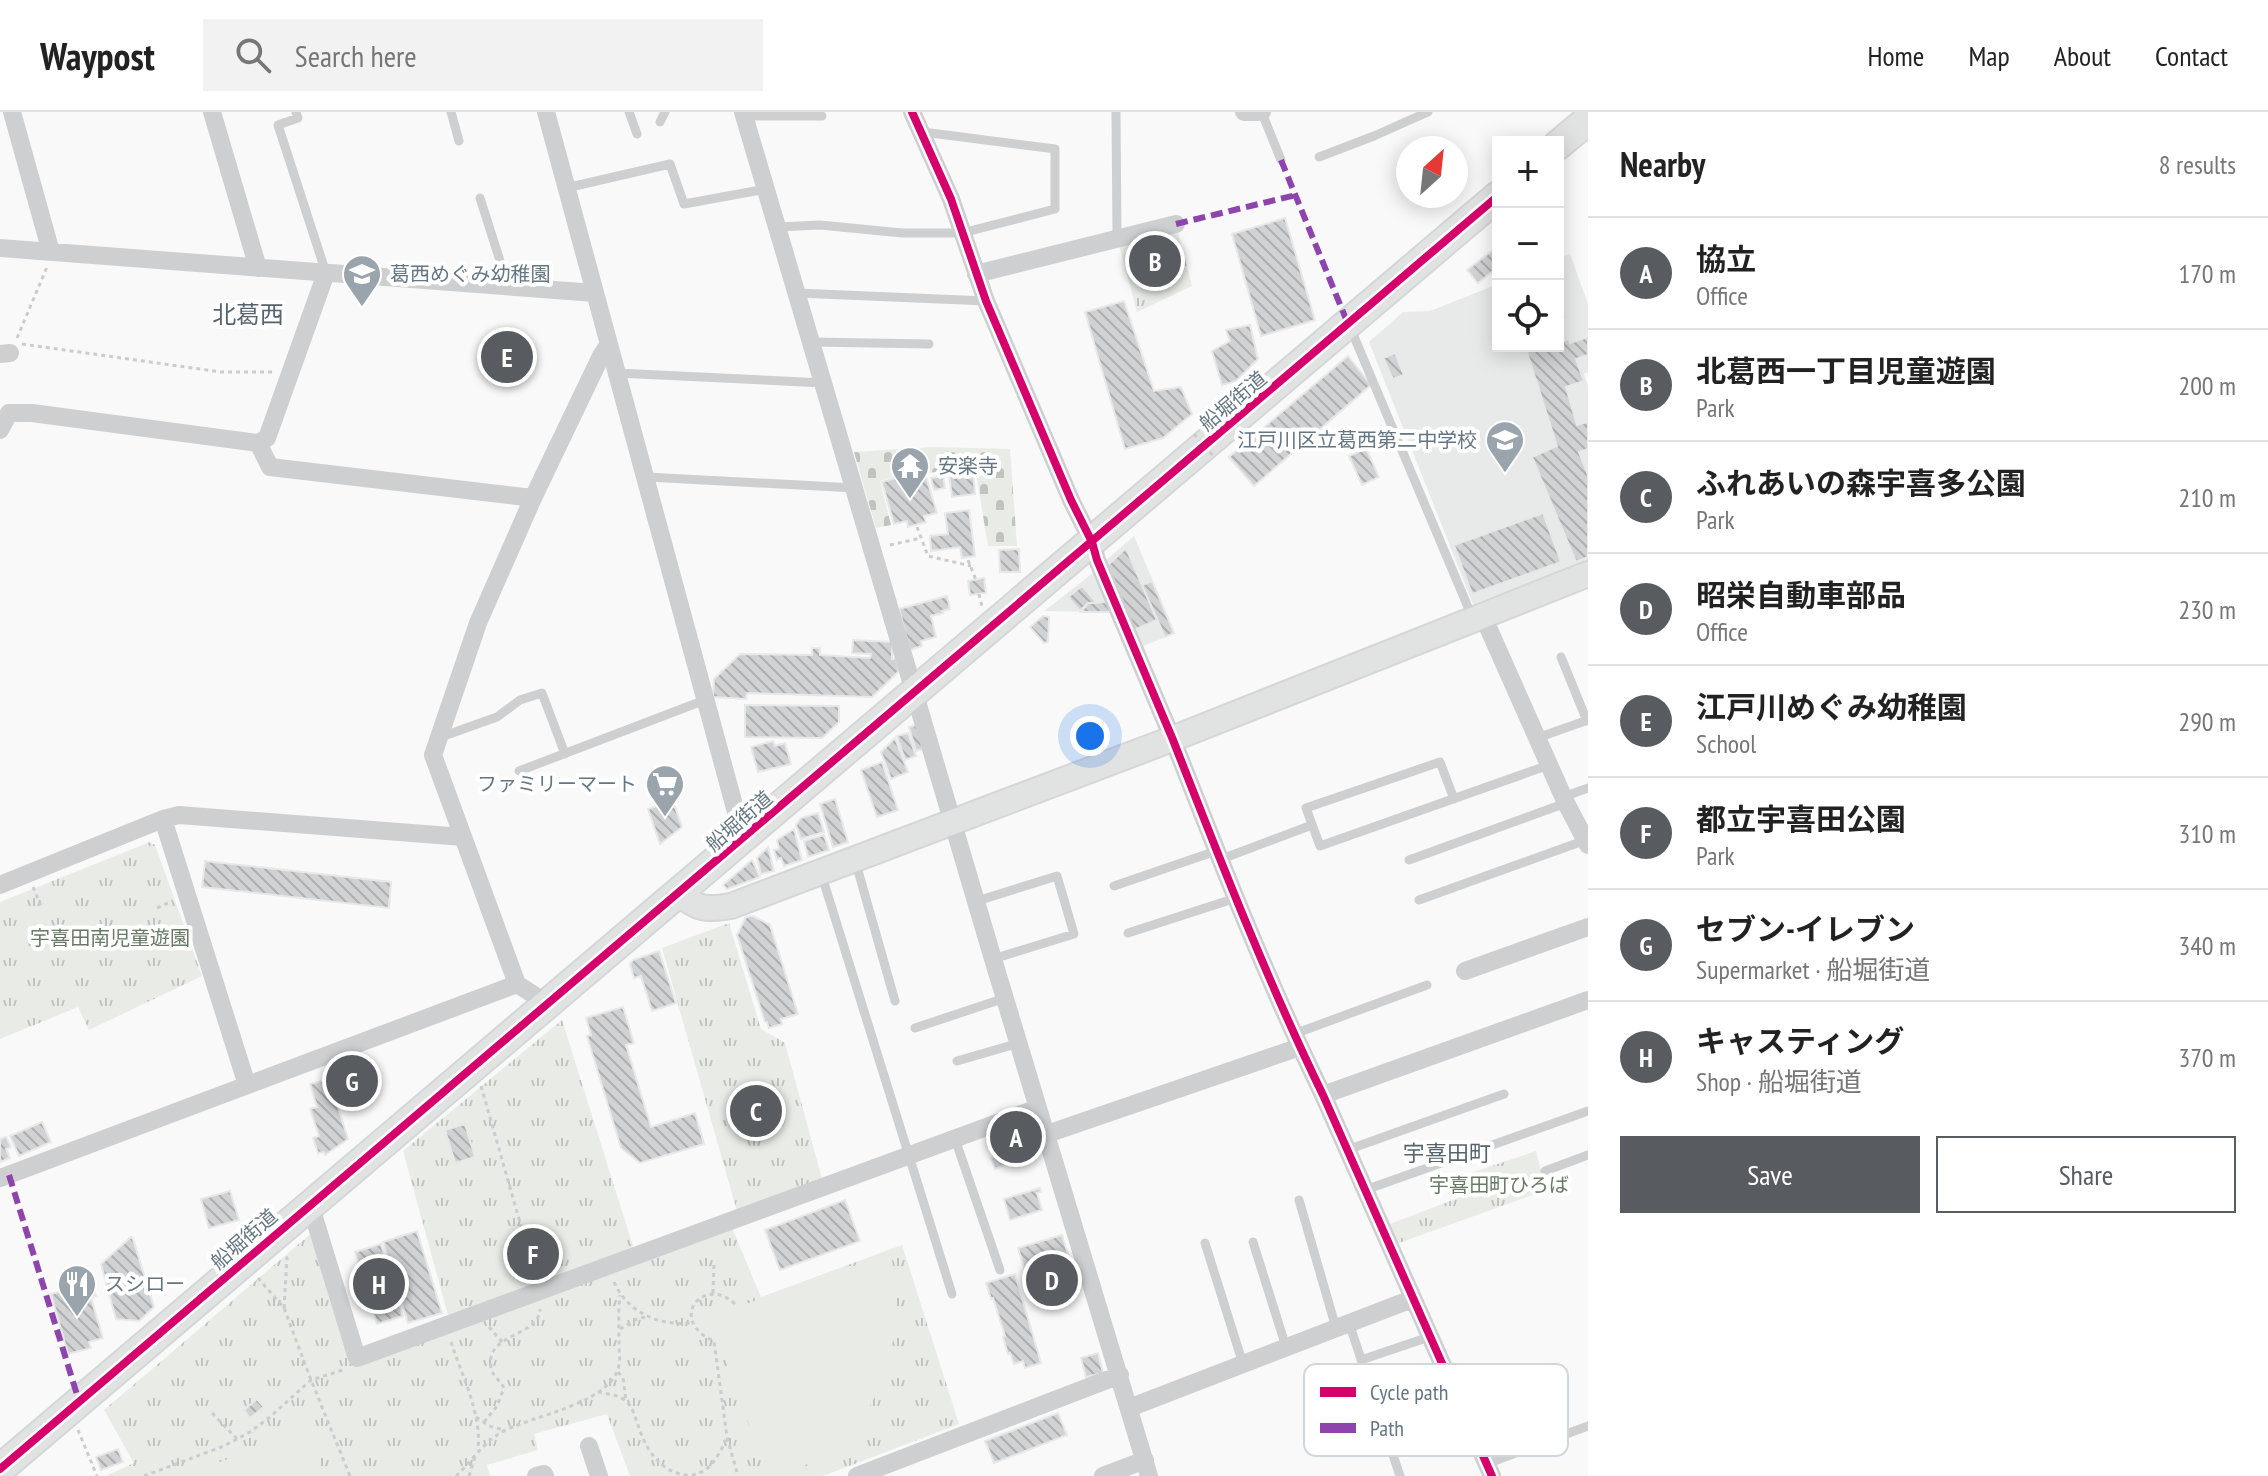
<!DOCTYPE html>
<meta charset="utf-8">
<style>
body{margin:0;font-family:"PT Sans Narrow","Noto Sans JP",sans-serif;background:#f2f2f2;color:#222}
.controls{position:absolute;right:24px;top:24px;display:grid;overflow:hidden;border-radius:0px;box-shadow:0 4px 20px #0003}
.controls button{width:72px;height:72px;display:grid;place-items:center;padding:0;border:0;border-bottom:2px solid #e0e0e0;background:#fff;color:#222;font:40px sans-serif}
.compass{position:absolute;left:1396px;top:24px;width:72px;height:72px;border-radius:50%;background:#fff;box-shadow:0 4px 20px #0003;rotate:27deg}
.you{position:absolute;left:1090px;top:624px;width:28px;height:28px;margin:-20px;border:6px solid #fff;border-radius:50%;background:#1a73e8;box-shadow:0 0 0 12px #1a73e833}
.badge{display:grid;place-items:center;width:52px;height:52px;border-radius:50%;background:#585c60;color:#fff;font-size:26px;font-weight:700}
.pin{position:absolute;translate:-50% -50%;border:4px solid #fff;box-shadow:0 2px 8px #0006}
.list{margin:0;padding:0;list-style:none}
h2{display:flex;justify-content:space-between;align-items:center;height:104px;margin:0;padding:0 32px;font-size:34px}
h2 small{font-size:26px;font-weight:400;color:#767676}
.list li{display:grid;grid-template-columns:52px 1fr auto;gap:24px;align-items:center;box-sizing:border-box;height:112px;padding:0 32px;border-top:2px solid #e0e0e0}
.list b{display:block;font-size:30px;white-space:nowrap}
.list p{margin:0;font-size:26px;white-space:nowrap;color:#767676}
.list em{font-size:26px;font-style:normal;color:#767676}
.actions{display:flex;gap:16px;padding:24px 32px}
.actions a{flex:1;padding:18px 0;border:2px solid #585c60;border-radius:0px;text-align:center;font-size:28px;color:#585c60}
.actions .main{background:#585c60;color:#fff}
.icon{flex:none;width:44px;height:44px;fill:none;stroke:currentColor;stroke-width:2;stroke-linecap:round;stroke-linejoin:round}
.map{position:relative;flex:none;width:1588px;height:1364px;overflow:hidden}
header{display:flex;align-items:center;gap:48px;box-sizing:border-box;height:112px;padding:0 40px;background:#fff;border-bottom:2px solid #e0e0e0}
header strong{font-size:38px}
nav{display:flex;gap:44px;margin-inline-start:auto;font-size:28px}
.search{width:560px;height:72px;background:#f2f2f2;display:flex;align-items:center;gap:20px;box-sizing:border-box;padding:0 28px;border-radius:0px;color:#767676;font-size:30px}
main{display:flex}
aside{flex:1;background:#fff}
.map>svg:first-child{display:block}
.built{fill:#e8e9e9}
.grass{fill:url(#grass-tufts)}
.cemetery{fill:url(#cemetery-stones)}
.pitch{fill:#e8ebe6}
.building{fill:url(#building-back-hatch);stroke:#e8e8e8;stroke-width:2}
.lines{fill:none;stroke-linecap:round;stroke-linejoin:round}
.secondary-casing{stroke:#d5d6d7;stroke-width:28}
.primary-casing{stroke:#d5d6d7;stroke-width:32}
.path{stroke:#cbcccd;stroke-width:3;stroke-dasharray:4 4;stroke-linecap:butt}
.lane{stroke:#cecfd0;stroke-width:9}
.street{stroke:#cecfd0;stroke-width:18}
.secondary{stroke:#e1e2e2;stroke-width:24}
.primary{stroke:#e1e2e2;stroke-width:28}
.path-bridge{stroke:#cbcccd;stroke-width:3;stroke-dasharray:4 4;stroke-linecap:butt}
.quiet{stroke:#8e44ad;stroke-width:6;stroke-dasharray:12 6;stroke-linecap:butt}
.cycleway-casing{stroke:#fff;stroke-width:13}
.cycleway{stroke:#d6006c;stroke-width:8}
.labels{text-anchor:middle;stroke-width:8;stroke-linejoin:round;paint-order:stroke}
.poi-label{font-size:20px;fill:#657683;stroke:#fff;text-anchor:start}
.street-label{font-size:20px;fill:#657683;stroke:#fff}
.park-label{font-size:20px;fill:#687a64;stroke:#fff}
.neighbourhood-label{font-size:22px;fill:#57646e;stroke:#fff}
.quarter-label{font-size:24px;fill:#57646e;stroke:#fff}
.key{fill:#fff;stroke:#d1d6da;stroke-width:2}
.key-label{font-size:22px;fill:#657683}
</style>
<header>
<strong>Waypost</strong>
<div class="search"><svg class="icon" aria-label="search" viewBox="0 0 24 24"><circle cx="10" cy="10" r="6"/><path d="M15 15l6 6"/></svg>Search here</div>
<nav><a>Home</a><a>Map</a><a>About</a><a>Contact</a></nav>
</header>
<main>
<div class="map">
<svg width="1588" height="1364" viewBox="0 0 1588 1364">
<defs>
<pattern id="grass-tufts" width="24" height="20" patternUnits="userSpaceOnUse" patternTransform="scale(2)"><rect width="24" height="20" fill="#e8ebe6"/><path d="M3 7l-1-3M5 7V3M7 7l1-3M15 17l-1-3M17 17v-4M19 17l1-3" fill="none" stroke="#c0c3c0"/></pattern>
<pattern id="cemetery-stones" width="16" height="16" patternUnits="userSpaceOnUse" patternTransform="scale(2)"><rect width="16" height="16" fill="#e8ebe6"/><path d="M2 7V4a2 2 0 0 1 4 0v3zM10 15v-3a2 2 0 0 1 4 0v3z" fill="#c0c3c0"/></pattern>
<pattern id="building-back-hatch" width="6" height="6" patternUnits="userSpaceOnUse" patternTransform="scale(2)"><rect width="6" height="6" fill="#d0d2d3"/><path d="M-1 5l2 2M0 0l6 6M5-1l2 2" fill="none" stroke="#acafb1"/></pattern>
</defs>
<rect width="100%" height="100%" fill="#f9f9f9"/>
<path class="built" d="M1570,142L1588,192V260L1584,262L1588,274V449L1473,492L1369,230L1403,200L1430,199L1498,172V234H1558V147Z
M1134,424L1175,521L1141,535L1105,449Z
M1093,461L1111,500L1044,499Z"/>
<path class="grass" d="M1176,112L1192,174L1137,200L1117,125Z
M150,730L155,733L202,864L89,918L78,895L0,927V790Z
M729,811L761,917L785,931L822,1067L737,1099L662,836Z
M562,908L638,1150L732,1116L761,1185L902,1133L959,1312L823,1364H630L607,1302L534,1322L538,1338L487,1353L490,1364H106L134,1351L104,1298L314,1119L356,1251L452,1218L403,1039Z
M1536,1039L1546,1078L1399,1131L1387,1113L1471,1081L1465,1063Z"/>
<path class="cemetery" d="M933,335L1010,337L1017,434H988L975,355L928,361L926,356L880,369L891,413L876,416L854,340Z"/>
<path class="pitch" d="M891,1141L896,1176L895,1220L883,1270L857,1317L819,1348L775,1364H766L714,1209L718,1202Z
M306,1316L325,1364H185Z"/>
<path class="building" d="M1285,106L1315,208L1261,224L1232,122Z
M1498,134V155L1478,171L1467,158Z
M1558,181L1566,206L1558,208Z
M1124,189L1154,279L1181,275L1192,302L1163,326L1125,337L1085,200Z
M1250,213L1258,247L1236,269L1222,273L1212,239L1230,229L1226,218Z
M1558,225L1560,230L1569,227L1570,231L1588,225V243L1576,247L1584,269L1566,275L1577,313L1587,310L1588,312V337L1579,340L1588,363V445L1576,450L1532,345L1557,334L1525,234H1558Z
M1395,241L1404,263L1393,267L1383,246Z
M1348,244L1371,273L1254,374L1229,345Z
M1366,336L1379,365L1362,373L1349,344Z
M924,358L937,401L924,404L926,410L908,415L907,409L894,412L882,370Z
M973,359L975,382L952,385L949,362Z
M943,364L945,376L934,378L931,366Z
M969,398L975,444L962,446L960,435L931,439L930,424L948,422L945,401Z
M1543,401L1561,450L1472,482L1454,433Z
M1126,436L1157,508L1134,518L1108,453Z
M1019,437L1020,460H1000L999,438Z
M984,466L986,481L970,483L968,469Z
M1152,469L1174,521L1165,525L1142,473Z
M1082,474L1097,491H1088L1080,499L1068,485Z
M947,484L950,497L942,499L943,501L931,504L936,525L921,529L922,534L910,538L899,497Z
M1106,490L1111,500H1081L1088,491Z
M1043,504L1049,505L1048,530L1044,531L1030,515Z
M853,528L892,530V547H896L899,559L872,585L747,581L746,587L713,585L714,567L740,542L812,543V536H820V543L870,546L871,542L852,541Z
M745,593L839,594V610L822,626L745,625Z
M919,612L927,636L916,639L909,615Z
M908,621L916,644L905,648L897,624Z
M895,626L908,660L891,667L881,640Z
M773,629L775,634L785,631L791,652L758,660L751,635Z
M882,650L898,698L877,705L861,658Z
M835,687L848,730L833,735L820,692Z
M673,689L682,715L660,732L648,697Z
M818,701L824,720L801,727L796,713L801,706Z
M794,717L802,748L784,754L781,746L777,748L774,738L779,737L777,728Z
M824,723L829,738L808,745L804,729Z
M768,735L774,759L761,762L757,746Z
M752,748L760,765L727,777L723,773Z
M205,749L391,770L389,796L202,775Z
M753,804L770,813L798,902L781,907L782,912L769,916L767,910H765L737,823L746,805Z
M659,839L676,891L652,899L641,864L634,866L630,852L633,848Z
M623,895L634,931L626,933L651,1015L695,1001L704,1032L640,1051L621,1036L587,924L591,923L586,906Z
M363,949L372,979L342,988L333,959Z
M329,967L348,1027L325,1043L324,1040L318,1041L313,1026L319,1024L310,997L317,995L310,972Z
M1026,1008L1036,1042L995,1057L991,1046L995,1044L986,1021Z
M42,1010L51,1030L19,1044L10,1024Z
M465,1012L475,1045L455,1051L445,1018Z
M6,1025L11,1035L6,1037L10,1046L0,1050V1027Z
M1040,1076L1041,1080L1037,1081L1042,1098L1010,1108L1004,1087Z
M230,1079L239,1108L209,1116L201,1087Z
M845,1088L860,1129L780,1158L765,1118Z
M417,1119L442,1201L408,1211L383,1130Z
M1062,1123L1070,1149L1026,1162L1018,1136Z
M131,1125L133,1127L154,1195L139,1209L116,1207L101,1152Z
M381,1132L403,1204L377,1212L355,1140Z
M1057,1155L1064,1178L1034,1187L1027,1164Z
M1015,1162L1041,1251L1025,1256L1023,1249L1014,1252L1010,1241L1008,1242L1003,1225L1005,1224L993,1186L991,1187L986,1171Z
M92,1171L96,1184L91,1186L103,1226L89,1230L91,1236L68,1242L51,1182Z
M1098,1241L1103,1261L1086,1265L1081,1246Z
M257,1287L264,1295L250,1306L244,1298Z
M1058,1301L1067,1323L994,1351L985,1329Z
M118,1337L123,1350L101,1358L96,1345Z"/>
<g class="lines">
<g class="secondary-casing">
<path id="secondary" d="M679,781C698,798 707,798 731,794L1172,627L1588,462"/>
</g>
<g class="primary-casing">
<path id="primary" d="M1558,33L1588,8
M0,1357L1498,84"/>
</g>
<path class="path" d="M17,226L47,155
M22,232L221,260H273
M917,415L928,444L971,454
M890,433L921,426
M968,448L976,468
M979,482L982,495
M33,775L41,794
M157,796L173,789
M481,974L535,1163
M258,1166L284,1196L311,1268L350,1364
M614,1170C628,1201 659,1214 691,1211
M713,1181L714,1152
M735,1192C704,1162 666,1208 714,1229L727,1325L738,1364
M284,1196L287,1146L286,1145
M489,1215L502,1230
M620,1217L637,1207L645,1205
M451,1230C462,1264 482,1302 478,1338
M618,1260L623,1266L626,1289
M598,1280C608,1282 620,1283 627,1290C633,1296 635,1305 638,1313C645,1336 660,1361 687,1363C708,1364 718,1345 726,1328
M212,1301L237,1327
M476,1305L489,1314L504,1318
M484,1310L497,1294L504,1276C500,1268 492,1264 491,1255C485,1221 539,1225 540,1197
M78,1318L97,1364
M144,1364L224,1334L250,1320L270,1305L311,1268L346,1257
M456,1364C471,1350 482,1332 500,1321C529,1304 607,1293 618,1257C621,1249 619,1241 619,1233C619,1216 618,1199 620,1183
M469,1364L475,1345"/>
<path class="lane" d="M296,0L298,6L278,13L326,161
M451,0L459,29
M629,0L637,22
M1116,0L1117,125
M1262,1L1281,48
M744,4H822
M660,10L665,0
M1319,45L1374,24L1428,0
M566,76L670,52L684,92L766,77
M480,86L508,174
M778,115L820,113L902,121H962L1055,97V37L923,20
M797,181L986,189
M1350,215L1473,507
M812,230L929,232
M617,261L824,271
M647,365L855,376
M1561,545L1587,609
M441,625L497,605L520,588L542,581L565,642
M1537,626L1588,608
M519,659L705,588
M1563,685L1588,676
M1454,687L1440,650L1306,696L1320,734L1549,653
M855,748L895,889
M1219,748L1312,713
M1409,748L1566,691
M821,761L952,1182
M1114,774L1216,739
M1419,788L1586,728
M977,789L1057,764L1074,822L993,847
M1128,821L1236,786
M915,916L1005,886
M1294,922L1427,873
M957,949L1019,931
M955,1027L1000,1158
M1347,1038L1504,982
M1545,1059L1588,1043
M1365,1078L1588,999
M1299,1088L1336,1216
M1253,1130L1286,1235
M1205,1131L1243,1252
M1349,1211L1400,1364
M1361,1248L1429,1225
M1388,1328L1464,1303
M1486,1352L1588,1314"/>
<path class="street" d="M12,0L51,140
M212,0L258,156
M546,0L743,726
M743,0L993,847L1149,1364
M912,0L951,87L986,189L1071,388L1092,430L1097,448C1122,508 1148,568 1173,628C1220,748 1267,868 1323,983L1492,1364
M1244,0H1262
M0,136L595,181
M326,161L267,326L258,331L270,355L533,386
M976,162L1176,112
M0,242L10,241
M0,318L9,301H32L258,331
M1483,504L1566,691L1588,733
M163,707L247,973
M0,773L163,707L179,703L463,725
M1465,859L1588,815
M548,892L517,872L433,643L478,511L533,386L601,244L609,232
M1323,983L1588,888
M1047,1022L1300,935
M0,1066L517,872
M310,1092L357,1246L1038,996
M1129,1296L1412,1187
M589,1334L599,1364
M536,1364L544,1362L545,1364
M857,1364L1120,1263
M1103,1364L1145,1348"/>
<use href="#secondary" class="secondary"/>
<use href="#primary" class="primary"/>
<path class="path-bridge" d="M1194,322L1215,346"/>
<path class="quiet" d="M1281,48L1348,212
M1176,112L1296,83
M9,1063L79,1289"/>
<g class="cycleway-casing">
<path id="cycleway" d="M912,0L951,87L986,189L1071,388L1092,430L1097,448C1122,508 1148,568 1173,628C1220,748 1267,868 1323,983L1492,1364
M0,1357L1498,84"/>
</g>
<use href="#cycleway" class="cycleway"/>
</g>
<defs>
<g id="school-pin" transform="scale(2)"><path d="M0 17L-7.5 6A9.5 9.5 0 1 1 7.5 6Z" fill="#99a4ac" stroke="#fff"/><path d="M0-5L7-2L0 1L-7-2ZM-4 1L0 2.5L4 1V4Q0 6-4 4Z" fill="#fff"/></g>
<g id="temple-pin" transform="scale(2)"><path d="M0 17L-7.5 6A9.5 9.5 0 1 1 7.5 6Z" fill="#99a4ac" stroke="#fff"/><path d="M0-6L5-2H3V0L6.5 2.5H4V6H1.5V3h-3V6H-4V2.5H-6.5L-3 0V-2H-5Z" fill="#fff"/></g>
<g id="supermarket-pin" transform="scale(2)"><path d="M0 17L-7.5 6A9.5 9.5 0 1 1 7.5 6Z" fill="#99a4ac" stroke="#fff"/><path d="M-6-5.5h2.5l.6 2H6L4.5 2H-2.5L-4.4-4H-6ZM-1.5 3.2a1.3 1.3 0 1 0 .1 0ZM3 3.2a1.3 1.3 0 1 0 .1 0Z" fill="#fff"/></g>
<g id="restaurant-pin" transform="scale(2)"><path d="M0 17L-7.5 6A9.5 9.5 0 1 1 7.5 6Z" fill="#99a4ac" stroke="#fff"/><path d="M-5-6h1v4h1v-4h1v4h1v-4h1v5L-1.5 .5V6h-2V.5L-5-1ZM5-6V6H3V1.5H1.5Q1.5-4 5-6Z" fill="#fff"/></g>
</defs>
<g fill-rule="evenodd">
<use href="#school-pin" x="362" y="162"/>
<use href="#school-pin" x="1505" y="328"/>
<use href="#temple-pin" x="910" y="354"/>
<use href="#supermarket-pin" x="665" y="672"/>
<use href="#restaurant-pin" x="77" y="1172"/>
</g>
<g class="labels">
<g class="poi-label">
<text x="390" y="169">葛西めぐみ幼稚園</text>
<text x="1477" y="335" text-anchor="end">江戸川区立葛西第二中学校</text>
<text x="938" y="361">安楽寺</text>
<text x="637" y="679" text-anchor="end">ファミリーマート</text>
<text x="105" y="1179">スシロー</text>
</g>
<g class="street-label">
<text transform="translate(1233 289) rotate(-40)" y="7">船堀街道</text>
<text transform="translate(739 709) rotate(-41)" y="7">船堀街道</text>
<text transform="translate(244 1127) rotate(-41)" y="7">船堀街道</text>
</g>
<g class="park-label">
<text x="110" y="833">宇喜田南児童遊園</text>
<text x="1499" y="1080">宇喜田町ひろば</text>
</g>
<g class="neighbourhood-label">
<text x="1447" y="1049">宇喜田町</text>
</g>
<g class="quarter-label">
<text x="248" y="211">北葛西</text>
</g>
</g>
<rect x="1304" y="1252" width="264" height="92" rx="12" class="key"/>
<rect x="1320" y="1275" width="36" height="10" fill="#d6006c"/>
<rect x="1320" y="1311" width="36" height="10" fill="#8e44ad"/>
<g class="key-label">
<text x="1370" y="1288">Cycle path</text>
<text x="1370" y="1324">Path</text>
</g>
</svg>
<div class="controls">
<button>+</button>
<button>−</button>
<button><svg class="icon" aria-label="locate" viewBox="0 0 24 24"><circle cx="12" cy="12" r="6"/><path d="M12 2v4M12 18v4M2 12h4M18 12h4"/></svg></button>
</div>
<svg class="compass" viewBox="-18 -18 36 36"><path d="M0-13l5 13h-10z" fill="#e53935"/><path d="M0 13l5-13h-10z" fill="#767676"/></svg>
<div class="you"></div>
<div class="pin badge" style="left:1016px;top:1025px">A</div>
<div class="pin badge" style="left:1155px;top:149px">B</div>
<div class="pin badge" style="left:756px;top:999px">C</div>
<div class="pin badge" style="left:1052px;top:1168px">D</div>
<div class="pin badge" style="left:507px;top:245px">E</div>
<div class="pin badge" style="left:533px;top:1142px">F</div>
<div class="pin badge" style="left:352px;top:969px">G</div>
<div class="pin badge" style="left:379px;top:1172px">H</div>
</div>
<aside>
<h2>Nearby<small>8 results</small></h2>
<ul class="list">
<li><span class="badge">A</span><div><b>協立</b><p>Office</p></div><em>170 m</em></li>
<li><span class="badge">B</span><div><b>北葛西一丁目児童遊園</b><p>Park</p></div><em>200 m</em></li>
<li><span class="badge">C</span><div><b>ふれあいの森宇喜多公園</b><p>Park</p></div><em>210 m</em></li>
<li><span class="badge">D</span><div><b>昭栄自動車部品</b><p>Office</p></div><em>230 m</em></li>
<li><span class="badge">E</span><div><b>江戸川めぐみ幼稚園</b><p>School</p></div><em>290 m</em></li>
<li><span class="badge">F</span><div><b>都立宇喜田公園</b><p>Park</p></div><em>310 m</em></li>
<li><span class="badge">G</span><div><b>セブン-イレブン</b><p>Supermarket · 船堀街道</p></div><em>340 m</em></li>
<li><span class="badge">H</span><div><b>キャスティング</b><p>Shop · 船堀街道</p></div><em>370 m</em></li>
</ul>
<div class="actions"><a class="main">Save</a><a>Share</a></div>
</aside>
</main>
